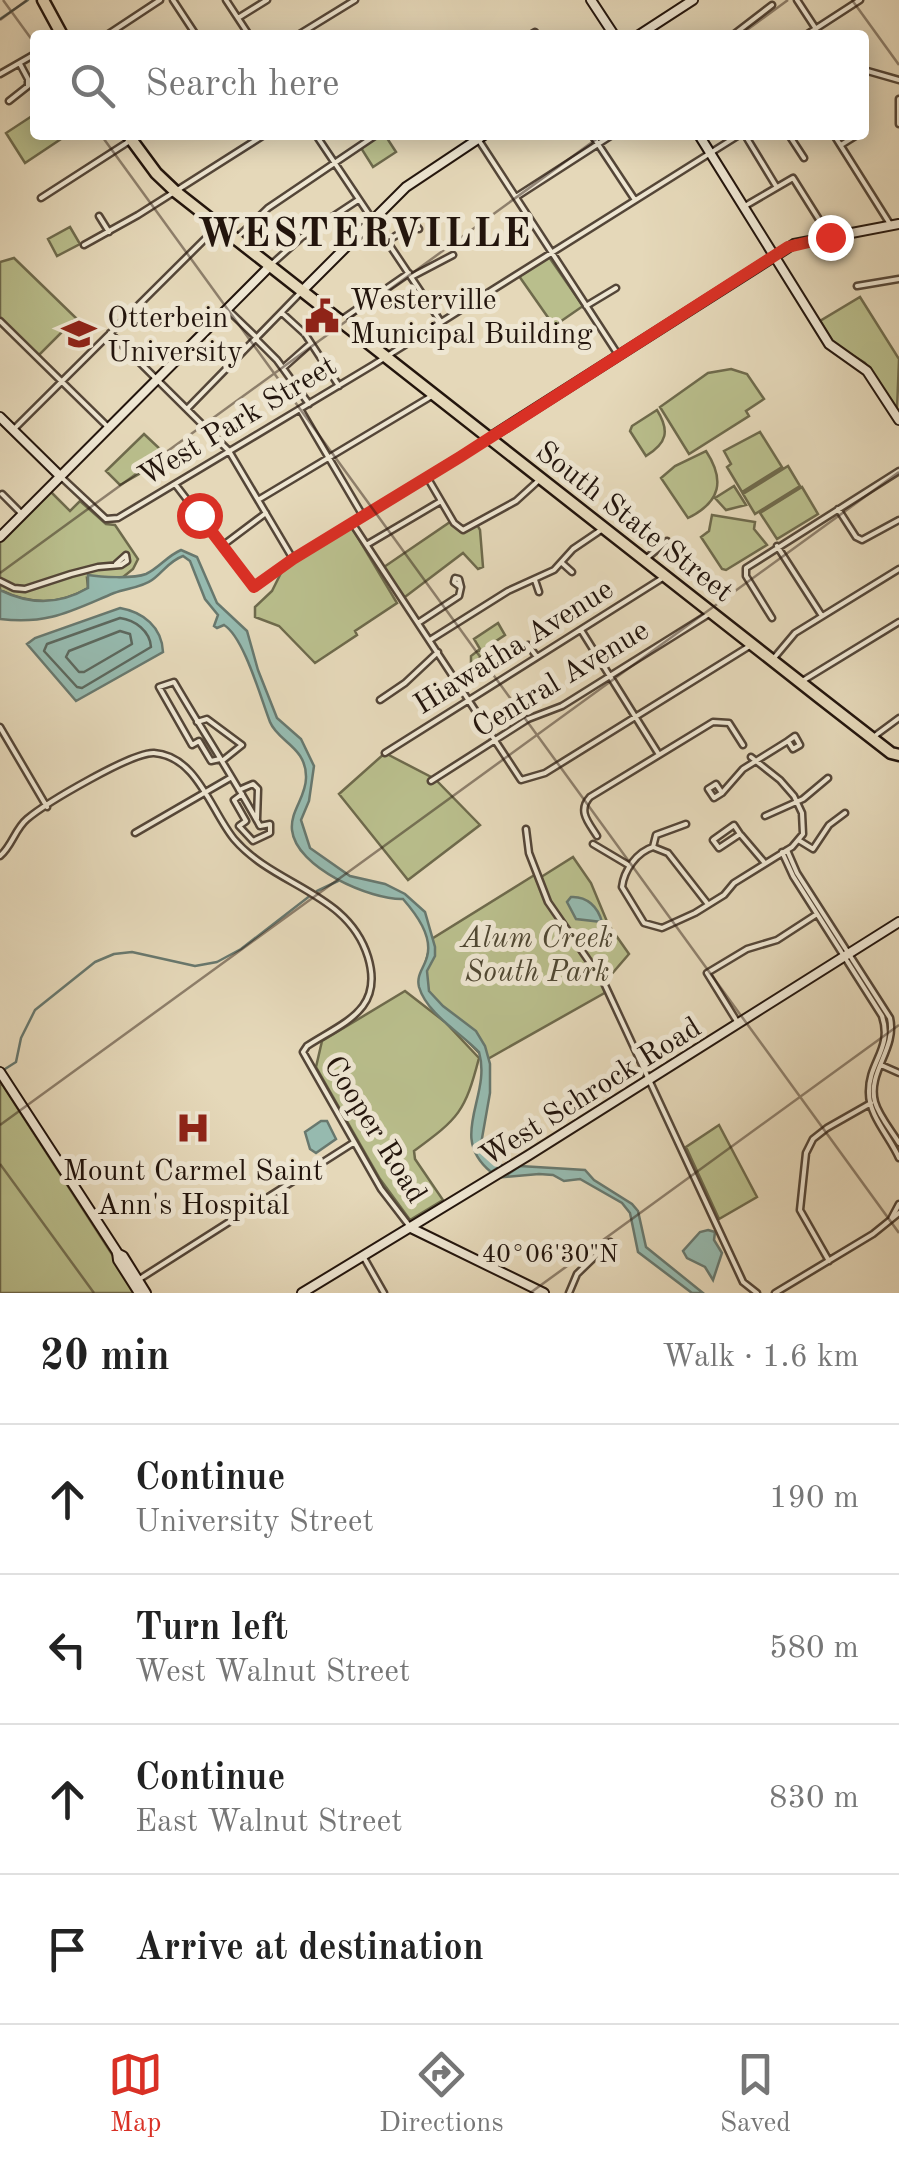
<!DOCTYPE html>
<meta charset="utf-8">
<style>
body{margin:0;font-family:"Old Standard TT",serif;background:#f2f2f2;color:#222}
.stop{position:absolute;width:30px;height:30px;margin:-22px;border:8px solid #d93025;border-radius:50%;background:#fff}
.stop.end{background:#d93025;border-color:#fff;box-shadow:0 2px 10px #0008}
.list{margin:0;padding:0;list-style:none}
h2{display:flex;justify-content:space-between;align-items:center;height:130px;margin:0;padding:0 40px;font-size:42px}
h2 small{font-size:32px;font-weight:400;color:#767676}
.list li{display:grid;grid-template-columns:65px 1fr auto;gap:30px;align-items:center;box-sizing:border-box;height:150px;padding:0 40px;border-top:2px solid #e0e0e0}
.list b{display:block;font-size:38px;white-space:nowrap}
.list p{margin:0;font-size:32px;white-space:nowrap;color:#767676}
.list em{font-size:32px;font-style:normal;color:#767676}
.icon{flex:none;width:55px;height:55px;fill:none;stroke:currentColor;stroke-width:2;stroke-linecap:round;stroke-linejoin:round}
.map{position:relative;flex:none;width:899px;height:1293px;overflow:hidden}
.search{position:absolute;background:#fff;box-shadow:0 5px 25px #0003;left:30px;right:30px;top:30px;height:110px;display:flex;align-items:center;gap:25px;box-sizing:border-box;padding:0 35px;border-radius:10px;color:#767676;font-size:38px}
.sheet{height:730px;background:#fff}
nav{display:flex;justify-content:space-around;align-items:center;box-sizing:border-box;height:140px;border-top:2px solid #e0e0e0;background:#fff;font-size:28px;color:#767676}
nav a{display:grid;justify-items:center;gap:5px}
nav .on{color:#d93025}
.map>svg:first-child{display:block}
.green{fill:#b9be8c;stroke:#6e6a4c;stroke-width:2.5}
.water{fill:#96baaf;stroke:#68786e;stroke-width:2.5}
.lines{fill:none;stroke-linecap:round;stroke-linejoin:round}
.shore{stroke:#5c685e;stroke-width:2.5}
.stream{stroke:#68786e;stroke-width:2.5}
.street-casing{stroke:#544638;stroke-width:9}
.secondary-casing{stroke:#23150d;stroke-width:12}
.primary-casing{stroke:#23150d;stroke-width:15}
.street{stroke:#eee6d2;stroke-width:4}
.secondary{stroke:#eee6d2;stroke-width:8}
.primary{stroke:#e5d8b9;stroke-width:10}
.route{stroke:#d93025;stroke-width:12}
.ticks{fill:none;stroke:#23150d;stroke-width:2.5;stroke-opacity:0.45}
.labels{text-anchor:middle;stroke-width:10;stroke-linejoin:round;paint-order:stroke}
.poi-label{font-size:30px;fill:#23150d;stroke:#eee6d2;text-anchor:start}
.street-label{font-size:30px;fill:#23150d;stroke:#eee6d2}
.park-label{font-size:30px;font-style:italic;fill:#504833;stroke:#eee6d2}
.district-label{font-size:40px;font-weight:bold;letter-spacing:2.5px;fill:#23150d;stroke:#eee6d2}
.ticks-label{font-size:25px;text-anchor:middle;fill:#23150d;stroke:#eee6d2;stroke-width:10;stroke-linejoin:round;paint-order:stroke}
</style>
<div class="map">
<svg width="899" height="1293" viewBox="0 0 899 1293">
<rect width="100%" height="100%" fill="#e5d8b9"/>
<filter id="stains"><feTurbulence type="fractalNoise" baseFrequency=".002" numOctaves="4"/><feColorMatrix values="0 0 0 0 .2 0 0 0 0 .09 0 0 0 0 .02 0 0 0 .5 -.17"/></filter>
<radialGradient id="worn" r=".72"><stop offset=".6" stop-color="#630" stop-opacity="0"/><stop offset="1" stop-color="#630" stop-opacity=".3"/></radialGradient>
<path class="green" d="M35,114V135H67L25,163L6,133Z
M381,135H385L396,152L373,167L361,148Z
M70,227L80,244L57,256L48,239Z
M549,257L583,306L554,326L519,276Z
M14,258L76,318L37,357L0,320V262Z
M860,297L899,359L897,410L865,363L834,344L820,321Z
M731,369L747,374L764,399L746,411L749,416L689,454L660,407L708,373Z
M657,410C670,431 667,443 646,456L630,431L632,426Z
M760,432L782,467L742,492L727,467L731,464L724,451Z
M144,434L160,449V462L120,485L106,471Z
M706,451C725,480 721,502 688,518L661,478L675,466Z
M788,466L800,486L755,514L743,494Z
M734,486L746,505L726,510L715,498Z
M802,487L818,514L777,539L760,513Z
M50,491L70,511L80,501L106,524L115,525L138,559L133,569L112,586L87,578L88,588C59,605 31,605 0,590V542Z
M712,515L755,522L754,529L767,545L726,570L722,569L701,537L709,531Z
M453,520L461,529L476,523L480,530L483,567L478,569L463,553L401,600L381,569Z
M351,526L397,603L355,631L357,635L315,663L279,626L255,617V607L272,591L284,567Z
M498,623L505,635L481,651L484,655L471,664V656L480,649L474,639Z
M385,753L435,779L480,825L408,880L339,794Z
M573,857L591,883L608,924L629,954L604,983L608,991L486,1060C470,1043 424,1001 423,978C422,966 430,956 430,940L536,874L538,879Z
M405,991L445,1022L479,1058C465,1112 459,1118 414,1151L415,1159L443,1200L410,1220L380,1179L316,1067L322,1041Z
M0,1081L137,1293H0Z
M719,1125L757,1197L719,1219L686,1147Z"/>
<path class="water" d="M181,550L197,557L217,603L247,631L258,670L277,718L301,739L314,766L309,801L301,820L310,848L350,876L385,884L405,894L425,912L435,947V956L427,971L429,991L443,1006L476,1031L485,1046L490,1064V1093L481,1144L486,1156L502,1165L491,1172C447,1136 492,1097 479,1052C461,1033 427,1014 419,987C416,975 424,968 427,957C433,936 416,914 403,899C371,900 296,868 292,830C290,811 306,797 306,778C307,747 278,742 270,722C261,699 244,637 224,625L217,628L214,626L218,615L205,599L190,561L183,556C169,561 163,572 152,580C141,588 126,588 114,593C71,611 48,625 0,619V590C30,605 59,605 88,588V575C100,577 133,579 146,574C159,568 167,556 181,550Z
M120,608C143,612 162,627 163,652L76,701L27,644L35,638Z
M571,897C587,896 598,907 602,922L576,919L567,902Z
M321,1121H327L336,1139L316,1153L310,1149L305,1132Z
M520,1166L585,1170L594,1180L632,1204L638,1211L646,1247L703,1293H692L638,1252L630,1213L622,1203L580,1179L564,1181L553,1175L539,1174L504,1177Z
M708,1230L715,1232L714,1240L722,1253L713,1280L705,1267L687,1258L683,1251L700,1232Z"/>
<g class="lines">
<path class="shore" d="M120,618C135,620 150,631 151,647L82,688L77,687L44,651L47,644Z
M120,631L130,634L132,644L84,672H79L66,657L69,651Z"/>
<path class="stream" d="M0,19L28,0
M317,891L338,881
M5,1069L16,1062L21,1038L35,1010L95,962L114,954L132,952L195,966L217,962L241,949L311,895"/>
<g class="street-casing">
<path id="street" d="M173,0L196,35
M226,0L249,35
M797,0L816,29
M238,18L267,0
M107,35L160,0
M298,35L355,0
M530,35L535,32
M733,35L772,5
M806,35L860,0
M864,70L899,80
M0,74L35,54
M899,99V124
M9,101L28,86V79L20,64
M316,135L441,322
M592,135L635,200
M745,135L776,186
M789,135L804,158
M834,135L890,224
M478,139L617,353
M841,145L857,135
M516,197L612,135
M41,198L128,142
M745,206L793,178L830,237
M99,216L109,232
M239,236L268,208L376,135
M387,241L415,224L419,229
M84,245L138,215L264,135
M273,263L302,237L358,200
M413,276L453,255
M857,286L899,279
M586,306L616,288
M228,310L257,338
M282,313L305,334L339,386
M344,318L409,273
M0,321L107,426
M110,333L229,451L293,559
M256,339L277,360L309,404
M283,368L309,345
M187,409L302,291
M300,409L363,516
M13,430L218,226
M60,476L106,519L118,518L373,365L739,135
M427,477L454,523L463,530L516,501L538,481
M175,484L254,587L293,559L486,440
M2,494L22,514
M258,500L430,397
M838,509L856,537L862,540L899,520
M352,523L521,780L545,773L748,647
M368,544L441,501
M222,546L266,513
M777,546L822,616
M648,557L667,541
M562,563L572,572
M535,580L539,592
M0,581L14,588L25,589L71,574L98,567L121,565L127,561L126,555L116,564
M772,618L746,576V568L899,471
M418,623L459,596L461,587L454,582L455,578L459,579L461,587
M581,630L658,753
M430,640L508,591L554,570L573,549L601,530
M528,645L537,657
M774,658L795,633L899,569
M804,680L899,622
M380,700L405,683L438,652
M197,722L207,719L242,745L222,761
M0,727L47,807
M876,735L899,718
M795,736L800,745L793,749L788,741Z
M385,753L661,579
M220,759L211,761L199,741L192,745L159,687L174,682C202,730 233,777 260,826L270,824V833L253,841L239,826L246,821L234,800L242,794
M431,781L528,719L562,706L709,614
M716,784L722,793L714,798L708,789Z
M239,790L253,784L258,789L257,819
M722,793L743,769L788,741
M765,816L803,799L828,778
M734,825L740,834L719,848L713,840Z
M526,829L529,853L548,902L604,983L743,1282L757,1293
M135,833L230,778
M741,835L764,862
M597,836C589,823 577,811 590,797L713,722L729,723L743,745
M800,841L813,849L829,825L845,813
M593,844L630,866
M653,847C637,852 624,870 622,887L644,923L662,928L695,913L724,895L734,883L792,847L803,834L802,813L794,796L780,780L751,757
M653,847L668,853L707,903
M653,847L656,835L686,824
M787,850L797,873L890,1018C897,1049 867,1072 875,1102C879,1116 891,1130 899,1143
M782,852L793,876L882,1016C893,1049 868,1062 869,1093C869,1116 890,1137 899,1158
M0,856C12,846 15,829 27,819C46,803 132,752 154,753C197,756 211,811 234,839C275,887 348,892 368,957C384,1010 344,1022 307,1046L303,1052L381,1189L411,1228
M738,1023L707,973L747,949L777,940L817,914
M881,1065L899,1073
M891,1219L899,1204
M363,1256L384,1293
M829,1261L800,1210L806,1153L813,1139L827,1128L871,1103
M138,1280L353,1143
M569,1293L577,1274L610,1242
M775,1293L873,1234L899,1213"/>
</g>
<g class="secondary-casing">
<path id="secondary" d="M591,0L614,35
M639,35L693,0
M699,135L829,344L867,371L899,420
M302,291L406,187L484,135
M0,417L60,476
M489,438L794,244L899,224
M0,537L270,266
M0,1072L117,1252L118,1260L139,1293
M411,1228L544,1293
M117,1253L123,1256L146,1293
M302,1293L529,1155L899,922"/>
</g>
<g class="primary-casing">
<path id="primary" d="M43,0L62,35
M128,135L156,173L176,192L819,697L891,753L899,755"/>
</g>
<use href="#street" class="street"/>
<use href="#secondary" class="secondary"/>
<use href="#primary" class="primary"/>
</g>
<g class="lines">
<path class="route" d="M199,515L254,587L293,559L460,457L788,247L830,237"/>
</g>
<path class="ticks" d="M3,0L35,44M852,0L899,65M0,20L27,0M740,35L788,0M101,135L899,1233M0,573L602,135M0,1125L899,472M0,1164L94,1293M530,1293L899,1025"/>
<defs>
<g id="civic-bare" transform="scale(2.7)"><path d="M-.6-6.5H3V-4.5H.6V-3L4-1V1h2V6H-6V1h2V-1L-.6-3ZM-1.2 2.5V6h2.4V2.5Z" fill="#8f2418" stroke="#eee6d2" stroke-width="2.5" paint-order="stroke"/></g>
<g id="university-bare" transform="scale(2.7)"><path d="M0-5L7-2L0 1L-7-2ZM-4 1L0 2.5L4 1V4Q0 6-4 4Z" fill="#8f2418" stroke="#eee6d2" stroke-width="2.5" paint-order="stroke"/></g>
<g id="hospital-bare" transform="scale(2.7)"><path d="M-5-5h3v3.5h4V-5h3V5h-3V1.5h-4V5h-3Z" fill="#8f2418" stroke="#eee6d2" stroke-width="2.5" paint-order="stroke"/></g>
</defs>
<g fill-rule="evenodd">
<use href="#civic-bare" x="322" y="316"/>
<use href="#university-bare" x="79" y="334"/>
<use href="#hospital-bare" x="193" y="1128"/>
</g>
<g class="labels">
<g class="poi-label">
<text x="350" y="309">Westerville<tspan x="350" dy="34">Municipal Building</tspan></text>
<text x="107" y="327">Otterbein<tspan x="107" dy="34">University</tspan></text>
<text x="193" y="1180" text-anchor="middle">Mount Carmel Saint<tspan x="193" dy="34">Ann's Hospital</tspan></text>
</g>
<g class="street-label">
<text transform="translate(237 420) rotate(-31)" y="10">West Park Street</text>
<text transform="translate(635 521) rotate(38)" y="10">South State Street</text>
<text transform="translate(513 646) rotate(-32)" y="10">Hiawatha Avenue</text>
<text transform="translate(560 678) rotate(-31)" y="10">Central Avenue</text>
<text transform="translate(590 1091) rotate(-32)" y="10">West Schrock Road</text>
<text transform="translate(376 1129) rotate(58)" y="10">Cooper Road</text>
</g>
<g class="park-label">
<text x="537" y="947">Alum Creek<tspan x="537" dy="34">South Park</tspan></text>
</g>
<g class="district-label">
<text x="365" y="246">WESTERVILLE</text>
</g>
</g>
<g class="ticks-label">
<text x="550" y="1262">40°06'30"N</text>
</g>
<rect width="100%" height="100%" filter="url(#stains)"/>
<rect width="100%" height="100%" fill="url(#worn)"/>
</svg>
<div class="stop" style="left:199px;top:515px"></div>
<div class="stop end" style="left:830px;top:237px"></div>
<div class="search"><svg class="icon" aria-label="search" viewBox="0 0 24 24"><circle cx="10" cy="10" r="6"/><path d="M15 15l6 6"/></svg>Search here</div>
</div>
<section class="sheet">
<h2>20 min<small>Walk · 1.6 km</small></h2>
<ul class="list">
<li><svg class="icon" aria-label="ahead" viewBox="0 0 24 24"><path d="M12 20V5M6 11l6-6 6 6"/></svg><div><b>Continue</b><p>University Street</p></div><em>190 m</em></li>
<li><svg class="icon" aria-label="left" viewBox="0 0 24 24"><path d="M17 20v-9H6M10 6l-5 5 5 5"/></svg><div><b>Turn left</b><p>West Walnut Street</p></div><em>580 m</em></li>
<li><svg class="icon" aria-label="ahead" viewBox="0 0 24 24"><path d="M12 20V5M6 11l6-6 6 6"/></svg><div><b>Continue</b><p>East Walnut Street</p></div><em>830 m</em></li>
<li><svg class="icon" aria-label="arrive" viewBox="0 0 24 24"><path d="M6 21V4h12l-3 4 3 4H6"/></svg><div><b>Arrive at destination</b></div></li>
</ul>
</section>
<nav>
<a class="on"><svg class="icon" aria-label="map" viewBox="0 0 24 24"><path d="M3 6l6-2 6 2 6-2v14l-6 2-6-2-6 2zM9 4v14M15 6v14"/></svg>Map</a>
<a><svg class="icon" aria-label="directions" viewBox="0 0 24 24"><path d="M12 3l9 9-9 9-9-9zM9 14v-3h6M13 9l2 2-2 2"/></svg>Directions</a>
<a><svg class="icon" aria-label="saved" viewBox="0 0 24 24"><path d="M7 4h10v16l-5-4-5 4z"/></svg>Saved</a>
</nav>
